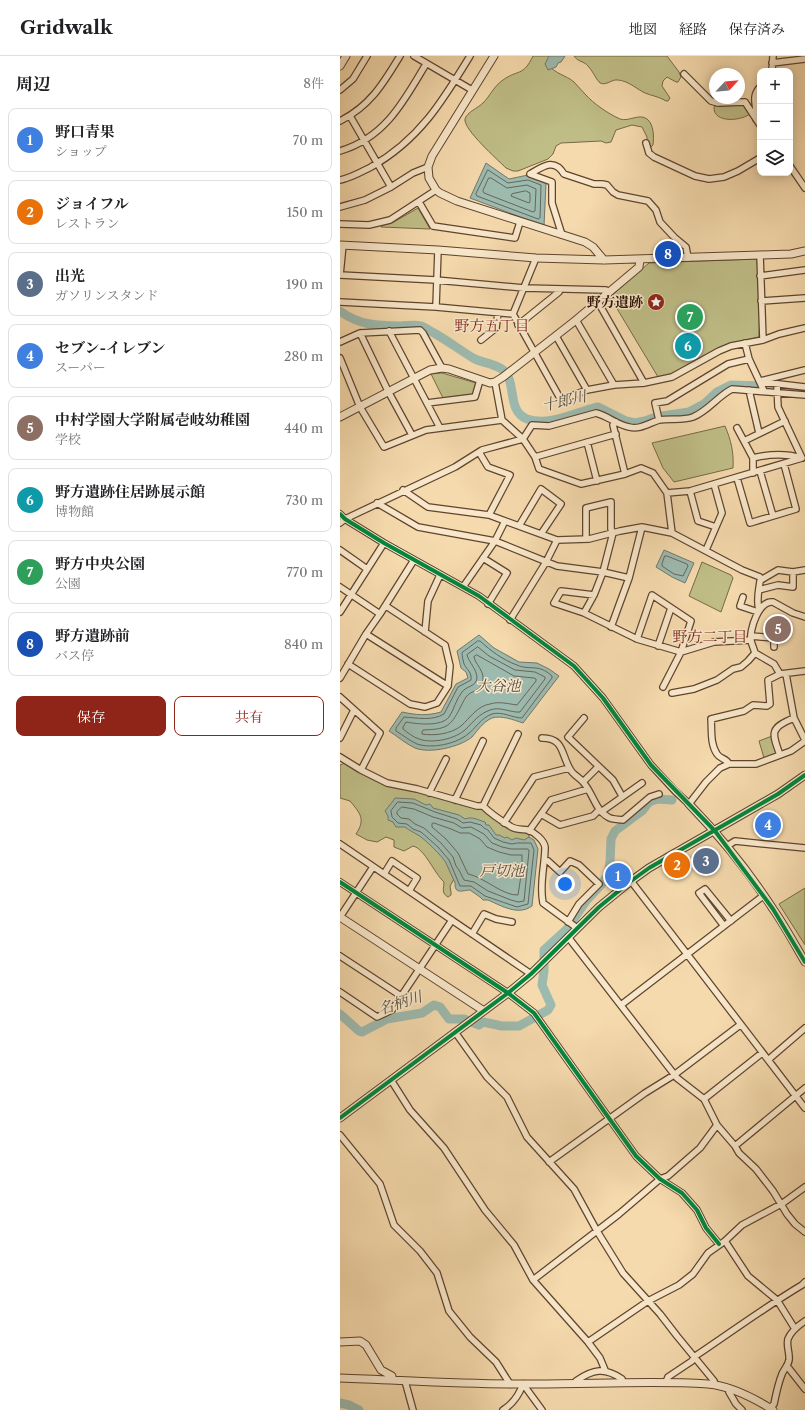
<!DOCTYPE html>
<html lang="ja">
<meta charset="utf-8">
<style>
body{margin:0;font-family:"Libre Caslon Text","Noto Serif JP",serif;background:#f6f6f6;color:#202124}
.controls{position:absolute;right:12px;top:12px;display:grid;overflow:hidden;border-radius:8px;box-shadow:0 2px 10px #0003}
.controls button{width:36px;height:36px;display:grid;place-items:center;padding:0;border:0;border-bottom:1px solid #e0e0e0;background:#fff;color:#202124;font:20px sans-serif}
.compass{position:absolute;left:369px;top:12px;width:36px;height:36px;border-radius:50%;background:#fff;box-shadow:0 2px 10px #0003;rotate:64deg}
.you{position:absolute;left:225px;top:828px;width:14px;height:14px;margin:-10px;border:3px solid #fff;border-radius:50%;background:#1a73e8;box-shadow:0 0 0 6px #1a73e833}
.badge{display:grid;place-items:center;width:26px;height:26px;border-radius:50%;background:#8f2418;color:#fff;font-size:13px;font-weight:700}
.pin{position:absolute;translate:-50% -50%;border:2px solid #fff;box-shadow:0 1px 4px #0006}
.list{margin:0;padding:0;list-style:none}
h2{display:flex;justify-content:space-between;align-items:center;height:52px;margin:0;padding:0 16px;font-size:17px}
h2 small{font-size:13px;font-weight:400;color:#757577}
.list li{display:grid;grid-template-columns:26px 1fr auto;gap:12px;align-items:center;box-sizing:border-box;height:64px;margin:0 8px 8px;padding:0 8px;border:1px solid #e0e0e0;border-radius:8px}
.list b{display:block;font-size:15px;white-space:nowrap}
.list p{margin:0;font-size:13px;white-space:nowrap;color:#757577}
.list em{font-size:13px;font-style:normal;color:#757577}
.actions{display:flex;gap:8px;padding:12px 16px}
.actions a{flex:1;padding:9px 0;border:1px solid #8f2418;border-radius:8px;text-align:center;font-size:14px;color:#8f2418}
.actions .main{background:#8f2418;color:#fff}
.icon{flex:none;width:22px;height:22px;fill:none;stroke:currentColor;stroke-width:2;stroke-linecap:round;stroke-linejoin:round}
.map{position:relative;flex:none;width:465px;height:1354px;overflow:hidden}
header{display:flex;align-items:center;gap:24px;box-sizing:border-box;height:56px;padding:0 20px;background:#fff;border-bottom:1px solid #e0e0e0}
header strong{font-size:19px}
nav{display:flex;gap:22px;margin-inline-start:auto;font-size:14px}
main{display:flex}
aside{flex:1;background:#fff}
.map>svg:first-child{display:block}
.green{fill:#c0be87;stroke:#776846}
.water{fill:#9dbaaf;stroke:#71776b}
.lines{fill:none;stroke-linecap:round;stroke-linejoin:round}
.shore{stroke:#66665a;stroke-width:1}
.river{stroke:#9dbaaf;stroke-width:9}
.minor-casing{stroke:#60442e;stroke-width:8}
.tertiary-casing{stroke:#60442e;stroke-width:9}
.minor{stroke:#f8e7ca;stroke-width:5.5}
.tertiary{stroke:#f8e7ca;stroke-width:7}
.cycleway-casing{stroke:#f8e7ca;stroke-width:6}
.cycleway{stroke:#00873e;stroke-width:4}
.labels{text-anchor:middle;stroke-width:3;stroke-linejoin:round;paint-order:stroke}
.poi-label{font-size:14px;font-weight:bold;fill:#2e1204;stroke:#f8e7ca;text-anchor:end}
.neighbourhood-label{font-size:15px;fill:#7a1f14;stroke:#f8e7ca}
.water-label{font-size:15px;font-style:italic;fill:#554d40;stroke:#f8e7ca}
</style>
<header>
<strong>Gridwalk</strong>
<nav><a>地図</a><a>経路</a><a>保存済み</a></nav>
</header>
<main>
<aside>
<h2>周辺<small>8件</small></h2>
<ul class="list">
<li><span class="badge" style="background:#3f7fe0">1</span><div><b>野口青果</b><p>ショップ</p></div><em>70 m</em></li>
<li><span class="badge" style="background:#e8710a">2</span><div><b>ジョイフル</b><p>レストラン</p></div><em>150 m</em></li>
<li><span class="badge" style="background:#5c6f8a">3</span><div><b>出光</b><p>ガソリンスタンド</p></div><em>190 m</em></li>
<li><span class="badge" style="background:#3f7fe0">4</span><div><b>セブン-イレブン</b><p>スーパー</p></div><em>280 m</em></li>
<li><span class="badge" style="background:#8d6e63">5</span><div><b>中村学園大学附属壱岐幼稚園</b><p>学校</p></div><em>440 m</em></li>
<li><span class="badge" style="background:#0f9aa8">6</span><div><b>野方遺跡住居跡展示館</b><p>博物館</p></div><em>730 m</em></li>
<li><span class="badge" style="background:#2e9e5b">7</span><div><b>野方中央公園</b><p>公園</p></div><em>770 m</em></li>
<li><span class="badge" style="background:#1a4fb4">8</span><div><b>野方遺跡前</b><p>バス停</p></div><em>840 m</em></li>
</ul>
<div class="actions"><a class="main">保存</a><a>共有</a></div>
</aside>
<div class="map">
<svg width="465" height="1354" viewBox="0 0 465 1354">
<rect width="100%" height="100%" fill="#f5daad"/>
<filter id="stains"><feTurbulence type="fractalNoise" baseFrequency=".005" numOctaves="4"/><feColorMatrix values="0 0 0 0 .2 0 0 0 0 .09 0 0 0 0 .02 0 0 0 .5 -.17"/></filter>
<radialGradient id="worn" r=".72"><stop offset=".6" stop-color="#630" stop-opacity="0"/><stop offset="1" stop-color="#630" stop-opacity=".3"/></radialGradient>
<path class="green" d="M193,0H211L209,9C215,18 226,19 234,26C238,30 241,34 245,38C254,48 267,57 280,63C289,66 299,57 307,63C314,68 314,82 313,89L310,92L307,89V81L302,71L292,69L276,74L271,86L266,87L261,85L221,87L216,90L213,98L208,103L178,115H173L166,112C158,104 123,73 125,63C127,56 138,52 143,47C150,40 154,30 163,24C178,13 183,21 193,0Z
M234,0H327L339,16L341,21L338,26H336L327,21L323,25L322,30L330,42L328,45H326C318,40 311,40 303,36C294,31 288,25 278,24C271,23 267,30 260,27C255,22 253,15 248,10C244,5 238,6 234,0Z
M405,48L411,57C403,65 373,68 374,51L377,49Z
M78,152L90,173L41,171L42,169L52,167Z
M417,203L420,252L419,281L393,287L377,293L332,318L318,321L270,241L309,207Z
M102,317L136,327L133,338L103,342L91,318Z
M385,370C391,384 394,397 393,412L334,426L323,412L312,387Z
M362,506L391,519L393,522L381,556L349,540Z
M432,680L438,697L424,702L419,685Z
M5,707L54,730L142,752L186,776L189,778V783L187,785L175,786L66,770C81,779 97,790 106,805C109,811 111,817 114,823L110,830L111,836V839L108,841C101,837 104,832 104,826C94,817 85,793 73,790L64,795L54,791V784L46,781L37,786L27,784L16,778C26,763 20,757 10,745L0,742V709Z
M465,832V889L439,848Z"/>
<path class="water" d="M209,0H225L221,6L218,7L216,11L208,14L205,8Z
M146,107L169,123L188,119L206,127L204,170L130,142Z
M324,494L354,507L345,527L332,521L316,511Z
M139,579L154,592L179,606L197,607L209,613L219,620L183,667C174,664 161,659 152,662C143,666 138,674 132,681C120,691 90,698 75,692C66,688 57,680 49,675L62,656C76,659 87,660 101,656L116,628L128,622L126,616L121,612L117,595Z
M55,742L74,743L86,749L90,748L93,752L119,759L125,763C132,760 138,764 145,766L146,769H149L156,779H159L165,782L167,781L172,784L176,782L184,784L189,781L194,784L198,793L192,850C178,860 162,850 148,844H143L140,841L130,834C126,834 118,837 116,833C115,831 115,829 115,827C112,820 109,814 106,807C103,801 85,783 78,779C73,776 70,775 65,771H56L53,766L48,764V760L45,755L53,745Z"/>
<g class="lines">
<path class="shore" d="M148,114L168,127L188,124L201,129L200,162L198,163L137,140L136,138Z
M149,122H151L167,132L187,129L196,133L195,155L193,156L144,137L143,135Z
M186,135L190,137V146L189,147L171,140L172,138Z
M325,500H327L347,508L348,510L343,520L334,518L322,510V508Z
M138,585H140C151,595 163,604 177,609C190,615 198,607 212,620V622L182,662C173,662 162,655 152,658C141,662 136,672 128,678C116,688 92,693 77,688C70,685 63,679 56,675V672L64,661C78,662 92,665 104,658L118,631L131,624C132,616 127,614 124,608C123,604 122,600 122,597Z
M138,591L149,600L175,614L195,616L205,621V623L180,656C171,657 160,650 150,654C139,658 133,666 126,673C116,683 92,688 79,683C73,681 68,677 63,673V671L66,666C77,668 101,671 109,661C114,654 116,643 122,636C126,630 136,631 137,622C137,613 129,607 127,599Z
M137,599L174,620L194,622L196,623V625L177,649C169,648 159,645 150,648C137,650 130,662 121,670C111,678 94,680 82,678V676L83,674C105,673 110,672 120,652C122,648 124,644 126,641C131,634 141,636 143,624C144,614 135,608 134,601Z
M58,746L73,747L95,756L117,763L123,767L130,766L141,769L144,772L148,774L154,782L163,786L172,788L177,787H191L194,794L188,848L177,851L145,840L131,830H120L109,804L98,791L81,776L73,773L67,768L58,767L52,761L51,755Z
M62,751L74,753L93,761L114,767L122,772L131,771L144,778L152,787L162,791L171,793H188L189,795L184,845L178,846L171,844L148,835L134,826L124,824L119,814L116,810L113,801L101,787L84,772L75,768L69,763L61,762L57,758V756Z
M94,767L111,773L120,777H129L135,780L140,783L147,791L159,796L171,799H182V813L178,839C163,840 144,821 128,818L118,797L106,783L92,771V768Z"/>
<path class="river" d="M0,255C19,269 37,270 60,270C67,270 75,268 81,270C86,272 90,275 94,277C108,285 120,294 133,302C140,306 150,307 158,311C180,320 164,354 187,363C210,371 236,356 258,351L286,365L295,367L305,365L316,361L349,356L364,348L377,336L391,329L428,330L465,335
M0,958L19,975L22,976L47,963L82,957L94,949L100,951L109,963H124L139,969L143,966L162,970H179L208,954L211,949L202,929L204,915V894L227,873L246,845L260,830L268,819L270,806L271,783L275,775L302,755L309,746L317,743L332,744
M0,1347L9,1349L19,1354"/>
<g class="minor-casing">
<path id="minor" d="M74,0L132,34
M432,7L465,3
M432,15L433,0
M344,18L371,45L378,47L405,46L420,69
M0,34L13,23L27,0
M10,60L51,131L73,117L88,111
M416,63C418,50 410,42 420,31
M0,65C30,50 43,28 60,0
M306,87L309,97L314,101L355,120L369,123L384,121L398,115L420,102
M0,95C45,82 64,45 86,8
M450,110L465,132
M0,124C11,122 21,116 31,111C79,84 102,46 130,0
M79,146L93,170L175,182L180,166
M0,151L25,144L51,131
M0,168L29,169L50,164L96,134
M222,179L212,147V126L190,118C202,111 214,101 224,118L254,128H262L267,129L273,136L278,139L308,145L316,154L320,166L334,181L346,191L348,202
M420,199L423,284
M0,219L96,224L184,232L266,234L269,236
M0,219L3,189
M420,220L465,214
M421,245L465,242
M0,246L96,251L173,258
M258,246L304,327
M96,251L98,194
M173,258L221,344L247,334L274,329L304,327L332,321L379,295L391,290L423,284L439,278L465,272
M173,258L196,202
M236,264L274,329
M178,269L219,236L220,233
M49,275L100,372
M20,277L48,335L72,379
M216,280L247,334
M141,284L156,272L158,257
M0,286L20,277L80,274L83,277L102,312
M405,287L409,303L424,335
M0,302L20,351L44,391L86,374L162,364
M420,325L465,314
M155,326L162,364L183,383L195,401L199,413L241,428L285,418L301,412L313,417L327,437L332,477
M422,326L465,331
M437,328L438,351L462,402
M409,334L419,377
M87,347L135,341L140,324
M319,364L315,347L327,345L388,308L409,303
M276,366L273,369L285,418
M397,372L413,402V417
M404,385L445,365
M247,386L257,425
M139,396L148,411L170,419L149,459
M195,401L276,378
M413,402C429,398 445,397 462,402
M420,415L433,460
M397,422L410,467L456,453L444,408
M63,434L88,451L149,459L217,484L249,483L280,475L302,471L332,477L402,514L420,521L421,524
M350,435L358,465L376,471
M327,437L350,435L462,402
M37,447L78,471L155,485L217,510L263,516L289,522
M0,458L5,463L44,487L139,540L234,610L263,642L311,709L335,735L349,748L366,726L380,712L389,708H416L451,695L465,685
M0,467L5,463L115,411L142,394L183,383L192,369L209,370L256,357C268,360 277,369 289,371C300,374 309,367 319,364C330,362 342,365 353,361C368,355 378,340 392,333L465,339
M179,470L201,433L221,448L201,478
M0,494L27,513
M366,494L382,457L374,428
M143,502L167,517L148,548
M0,531L40,558
M123,531L155,485L165,465
M419,534L438,529L453,531V516
M254,539L221,535L214,547L244,557L297,583L341,596L374,586L411,584
M403,541L400,550L418,556
M419,554C416,544 419,534 420,525L421,524L438,514L453,516L465,514
M0,556L44,487
M244,557L254,539L263,516L273,477L271,473V446L246,452V483
M170,564L206,506L217,484
M271,571L289,522L302,471
M85,576L88,545L100,519
M26,578L108,630
M411,580L434,582V591
M297,583L312,539L351,565L341,596L323,631
M318,590L331,552
M8,608L70,648L85,651L97,647L108,630L110,610L105,589L46,550
M440,618L434,608L415,597C414,593 412,589 411,585C409,574 419,544 433,546L453,557L465,561
M446,618L454,662L465,684
M0,622L26,578L40,558L74,504
M332,637L354,633L377,624L393,613L401,611L408,605L415,597
M0,641L40,677L21,714
M244,662L228,681L273,724L282,740
M0,682L14,654
M202,682C224,682 221,698 230,713C233,719 239,721 243,726C253,737 255,754 268,761C272,764 279,763 283,764L310,741L319,738
M440,699C432,677 429,672 454,662
M0,701L21,714L47,727L77,733L137,750H143C151,758 160,764 170,770C175,774 182,773 188,774C194,776 204,784 205,791C205,810 199,828 203,847L237,872
M389,708C386,702 380,703 377,698C370,688 372,674 371,663L404,655L413,649L427,650L430,648L428,624L440,618L465,615
M243,726L258,711
M89,737L106,703
M115,744L143,685
M143,750L178,678
M261,756L302,727
M201,758L220,769L253,760L259,754
M164,767L194,721L229,712
M189,775L211,744L248,733
M0,788L191,918
M387,790L395,785L465,792
M208,805L220,816L230,805L239,809L259,828L239,848L228,866
M44,818L52,805L77,822L69,835
M291,825L465,1052
M0,826L168,937L194,957L296,1100L320,1123L342,1137L357,1154L366,1172L379,1188
M0,861L33,811
M384,870L359,837L365,833L391,865
M132,878L144,858L156,863L172,866
M228,881L337,1022L364,1043L377,1069L395,1090L399,1097L416,1113L433,1135L447,1158L455,1168L465,1176
M0,900L61,940
M0,936L37,961L52,954L112,864
M281,949L423,840
M115,976L147,1021L167,1041L187,1081L234,1133L257,1175L283,1217L320,1258L337,1280L374,1325L375,1328
M428,1004L465,972
M51,1024L70,1054L104,1092L145,1154L174,1189L193,1224L248,1286L260,1302L265,1314
M364,1043L422,997
M0,1079L40,1128L54,1169L80,1195L97,1217L109,1255L130,1281L156,1306L170,1328
M395,1090L465,1032
M209,1106L305,1037L334,1019L400,969
M385,1185L408,1220L437,1244L455,1273
M193,1224L279,1158L320,1123L328,1120L360,1092L377,1069
M248,1286L308,1245L339,1229L353,1218L368,1197L385,1185L402,1169L443,1147L465,1131
M447,1310L465,1333
M65,1325L73,1354
M326,1326L328,1321L352,1305L354,1301C390,1277 425,1251 462,1229L465,1226
M236,1327V1325C253,1313 265,1311 282,1323L283,1326
M183,1328L202,1354
M389,1333V1336L396,1348L402,1354
M430,1352L434,1348C436,1338 438,1328 442,1318C444,1313 448,1310 449,1304C450,1297 446,1290 448,1283C451,1275 459,1269 465,1265
M163,1354C173,1348 179,1339 183,1328"/>
</g>
<g class="tertiary-casing">
<path id="tertiary" d="M154,0L92,100L88,111L89,122L96,134L100,137L117,145L245,186L253,191L264,204
M0,10L6,0
M0,189L98,194L196,202L264,204L420,199L451,198L465,195
M0,361L90,314L102,312L109,313L150,327L155,326L163,321L236,264L299,211L300,204
M349,748C380,780 409,816 433,853C445,870 455,889 465,906
M0,861L144,955
M0,1062L168,937L191,918L259,851L291,825L309,812L342,793L438,738L465,719
M0,1286L20,1285L26,1289L41,1314L52,1320V1324
M0,1322C60,1324 119,1328 179,1328C242,1329 305,1324 368,1328C390,1330 414,1342 433,1354"/>
</g>
<use href="#minor" class="minor"/>
<use href="#tertiary" class="tertiary"/>
<g class="cycleway-casing">
<path id="cycleway" d="M0,458L5,463L44,487L139,540L234,610L263,642L311,709L375,775L433,853L465,906
M0,826L168,937L194,957L296,1100L320,1123L342,1137L357,1154L366,1172L379,1188
M0,1062L168,937L191,918L259,851L291,825L309,812L342,793L438,738L465,719"/>
</g>
<use href="#cycleway" class="cycleway"/>
</g>
<defs>
<g id="sight-disc" transform="scale(0.9)"><circle r="9.5" fill="#8f2418" stroke="#f8e7ca"/><path d="M0-6L1.8-2.2L6-1.7L2.9 1.2L3.7 5.4L0 3.3L-3.7 5.4L-2.9 1.2L-6-1.7L-1.8-2.2Z" fill="#fff"/></g>
</defs>
<g fill-rule="evenodd">
<use href="#sight-disc" x="316" y="246"/>
</g>
<g class="labels">
<g class="poi-label">
<text x="303" y="251">野方遺跡</text>
</g>
<g class="neighbourhood-label">
<text x="152" y="275">野方五丁目</text>
<text x="370" y="586">野方二丁目</text>
</g>
<g class="water-label">
<text transform="translate(224 345) rotate(-13)" y="5">十郎川</text>
<text x="158" y="635">大谷池</text>
<text x="162" y="820">戸切池</text>
<text transform="translate(60 947) rotate(-18)" y="5">名柄川</text>
</g>
</g>
<rect width="100%" height="100%" filter="url(#stains)"/>
<rect width="100%" height="100%" fill="url(#worn)"/>
</svg>
<div class="controls">
<button>+</button>
<button>−</button>
<button><svg class="icon" aria-label="layers" viewBox="0 0 24 24"><path d="M12 4l9 5-9 5-9-5zM3 14l9 5 9-5"/></svg></button>
</div>
<svg class="compass" viewBox="-18 -18 36 36"><path d="M0-13l5 13h-10z" fill="#e53935"/><path d="M0 13l5-13h-10z" fill="#757577"/></svg>
<div class="you"></div>
<div class="pin badge" style="left:278px;top:820px;background:#3f7fe0">1</div>
<div class="pin badge" style="left:337px;top:809px;background:#e8710a">2</div>
<div class="pin badge" style="left:366px;top:805px;background:#5c6f8a">3</div>
<div class="pin badge" style="left:428px;top:769px;background:#3f7fe0">4</div>
<div class="pin badge" style="left:438px;top:573px;background:#8d6e63">5</div>
<div class="pin badge" style="left:348px;top:290px;background:#0f9aa8">6</div>
<div class="pin badge" style="left:350px;top:261px;background:#2e9e5b">7</div>
<div class="pin badge" style="left:328px;top:198px;background:#1a4fb4">8</div>
</div>
</main>
